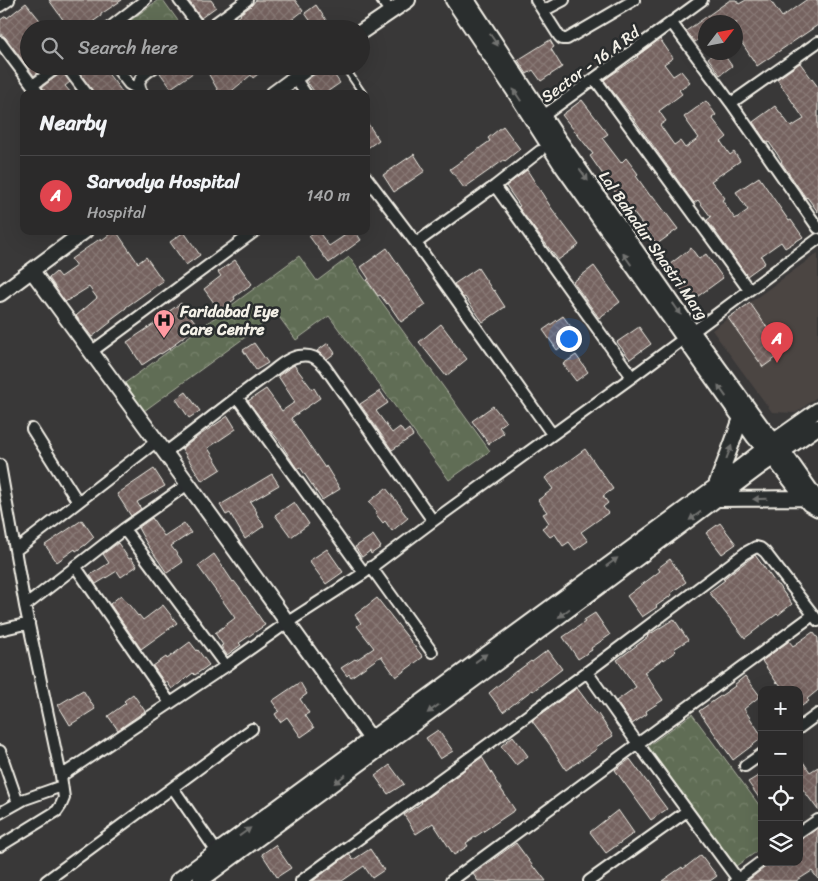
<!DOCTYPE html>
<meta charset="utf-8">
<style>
body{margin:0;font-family:Sriracha,sans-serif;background:#373636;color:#f1f3f6}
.controls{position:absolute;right:15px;bottom:15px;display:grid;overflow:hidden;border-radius:10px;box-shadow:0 5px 20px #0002}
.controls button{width:45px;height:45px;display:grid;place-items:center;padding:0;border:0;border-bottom:1px solid #474647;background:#2b2a2a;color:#f1f3f6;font:25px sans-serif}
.compass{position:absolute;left:698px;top:15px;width:45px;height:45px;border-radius:50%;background:#2b2a2a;box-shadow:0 5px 20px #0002;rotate:58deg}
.you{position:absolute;left:568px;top:338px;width:18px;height:18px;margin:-12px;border:4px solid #fff;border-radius:50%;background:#1a73e8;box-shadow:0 0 0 8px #1a73e833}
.badge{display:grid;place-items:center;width:32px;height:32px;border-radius:50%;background:#95b2f1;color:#fff;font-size:16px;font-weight:700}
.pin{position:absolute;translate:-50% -41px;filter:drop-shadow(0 1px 2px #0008)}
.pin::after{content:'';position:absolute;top:26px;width:18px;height:15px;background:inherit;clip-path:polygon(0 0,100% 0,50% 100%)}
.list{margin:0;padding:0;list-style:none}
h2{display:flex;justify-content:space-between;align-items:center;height:65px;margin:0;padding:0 20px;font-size:21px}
h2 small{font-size:16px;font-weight:400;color:#a6a7a8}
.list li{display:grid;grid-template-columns:32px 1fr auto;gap:15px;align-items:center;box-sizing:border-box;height:80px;padding:0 20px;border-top:1px solid #474647}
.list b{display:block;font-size:19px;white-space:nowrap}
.list p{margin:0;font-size:16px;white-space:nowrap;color:#a6a7a8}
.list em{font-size:16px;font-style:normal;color:#a6a7a8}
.icon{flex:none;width:28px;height:28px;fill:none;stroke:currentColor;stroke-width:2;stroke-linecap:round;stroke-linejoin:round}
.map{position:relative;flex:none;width:818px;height:881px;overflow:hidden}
.search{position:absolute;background:#2b2a2a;box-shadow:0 5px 20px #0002;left:20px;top:20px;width:350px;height:55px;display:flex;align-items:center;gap:12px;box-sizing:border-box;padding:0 18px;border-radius:28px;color:#a6a7a8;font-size:19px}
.panel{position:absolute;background:#2b2a2a;box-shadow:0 5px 20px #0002;left:20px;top:90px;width:350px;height:145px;border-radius:10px}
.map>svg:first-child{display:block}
.built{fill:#4b4543}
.park{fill:url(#park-crowns);stroke:#aaaf9e}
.building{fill:url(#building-cross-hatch);stroke:#f4f1e8}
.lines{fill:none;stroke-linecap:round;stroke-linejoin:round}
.lane-casing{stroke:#f4f1e8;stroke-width:9}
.street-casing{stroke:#f4f1e8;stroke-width:14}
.secondary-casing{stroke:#f4f1e8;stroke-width:18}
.lane{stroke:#2a2d2e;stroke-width:5}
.street{stroke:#2a2d2e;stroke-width:10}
.secondary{stroke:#2a2d2e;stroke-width:14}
.oneway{fill:#71726f}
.labels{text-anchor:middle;stroke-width:5;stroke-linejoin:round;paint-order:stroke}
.street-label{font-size:16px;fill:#f4f1e8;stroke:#2a2d2e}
.poi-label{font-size:16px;font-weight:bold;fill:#f4f1e8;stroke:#2a2d2e;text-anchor:start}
</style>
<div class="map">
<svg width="818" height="881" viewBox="0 0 818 881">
<defs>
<pattern id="park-crowns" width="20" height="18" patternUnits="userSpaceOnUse" patternTransform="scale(1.25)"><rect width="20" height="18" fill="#606d54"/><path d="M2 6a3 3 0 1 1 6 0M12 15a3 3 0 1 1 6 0" fill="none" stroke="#77826d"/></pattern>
<pattern id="building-cross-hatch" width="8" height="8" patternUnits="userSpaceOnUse" patternTransform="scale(1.25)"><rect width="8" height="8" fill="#74625e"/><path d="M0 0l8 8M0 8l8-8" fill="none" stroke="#887975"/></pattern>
</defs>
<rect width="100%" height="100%" fill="#393838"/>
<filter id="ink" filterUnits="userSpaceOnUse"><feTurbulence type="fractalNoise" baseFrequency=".02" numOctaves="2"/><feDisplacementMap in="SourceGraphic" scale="10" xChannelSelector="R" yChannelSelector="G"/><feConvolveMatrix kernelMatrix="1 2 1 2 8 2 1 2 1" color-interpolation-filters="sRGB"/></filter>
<g filter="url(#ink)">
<path class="built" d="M818,253V396L796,413L772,412L712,330Z"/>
<path class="park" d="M158,0H163L184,29H119Z
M299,256L317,281L349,257L490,451L449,480L329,316L296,340L277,314L144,411L125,383Z
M692,714L762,809V848L736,866L648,746Z"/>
<path class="building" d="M49,0H122L101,14V16L88,25L91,29H54L64,21Z
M190,0H211L216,7L201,18L189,1Z
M256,0H295L303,11L280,29H232L229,24L241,15L240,14L251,6Z
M730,0H736L739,4L746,0H770L782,17L806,0H818V25L757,66L736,34V22H706V35L695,42L686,31Z
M26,3L47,29H29V66H47L34,76L6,38L0,33V20L6,16L7,18Z
M316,5L332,29H316L305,13Z
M660,39L673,58L664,64L673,76L681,71L690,82L679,90L682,94L659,111L666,121L660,125L674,145L680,141L685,148L699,138L684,117L706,101L716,115L712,118L727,137L721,142L730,155L734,152L740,161L711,181L725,198L722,200L735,219L748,210L736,192L759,177L789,221L791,220L803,237L785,248L781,242L761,256L765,263L747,276L707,220L711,217L698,200L694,203L634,119L604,80L638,57L637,56Z
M550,40L554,47L551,49L562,67L541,81L533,70L527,74L518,60Z
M716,52H722L732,66L720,75L708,58Z
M800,63L818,87V212L807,197L806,198L781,162L782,161L769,142L767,143L753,122L775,106L791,127L804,119L777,79Z
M75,66H102L124,94H94L92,90Z
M170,66H203L171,88L160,73Z
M204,66H218L222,74L232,66H262L260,68L262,71L253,78L251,75L228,94H220Z
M326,66H328L340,83L324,94H316L306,80Z
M61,73H63L70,82L65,86L72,94H46L42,87Z
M582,100L608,134L602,138L621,163L626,158L638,174L636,176L651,197L653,196L678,229L657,244L629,207L627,209L590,156L593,154L562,115Z
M366,121L379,140L366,149Z
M503,126L520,149L505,161L504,160L464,188L450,169L490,141L488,138Z
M414,154L425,171L394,192L383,175Z
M527,170L552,209L579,245L558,260L518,207L520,206L506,186Z
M114,231H116L138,263L146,257L163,281L126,307V308L110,320L111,322L92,337L76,316L97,298L89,287L65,302L49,278L56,272L60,277L76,266L71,259L101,238L102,240Z
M316,231H318L329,246L344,236L341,231H355L361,240L329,263L309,236Z
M184,232L200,255L186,265L170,242Z
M387,248L426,305L401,322L388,303L387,304L380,295L378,296L367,280L369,279L361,267Z
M691,248L699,259L706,254L723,278L690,302L665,268Z
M235,260L252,284L234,297L235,299L220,311L204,289L221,276L218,272Z
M594,266L620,302L599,318L573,282Z
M478,268L493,291L494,290L505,307L483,322L465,297L463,298L454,284Z
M181,303L198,326L175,343L176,344L161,354L160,353L142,365L127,342L169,314L168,312Z
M750,303L784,352L763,367L728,318Z
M563,316L577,335L557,350L543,330Z
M441,324L453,340H452L467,359L446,376L419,342Z
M639,327L651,344L630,359L617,342Z
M254,343L268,363L256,370L243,350Z
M328,343L335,353L327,359L317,351Z
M576,355L588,372L576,381L563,364Z
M294,365L312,389L314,388L320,398L291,418L325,468L326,466L340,489L322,500L300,467L297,469L280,442L271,431H270L248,401L266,389L282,411L295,402L278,376Z
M380,391L388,403L376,411L392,433L400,427L404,433L409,429L413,436L392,450L360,404Z
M186,392L200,411L189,418L176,399Z
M493,406L506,422L499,427L504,433L489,444L472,421Z
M228,416L236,429L208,448L221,469L202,481L182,449L200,435Z
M585,449L613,489L603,496L608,503L603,507L608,513L581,532L588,541L575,550L569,542L563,546L555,534L550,537L542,528L549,523L543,514L547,512L538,500L553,489L545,478Z
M154,469L165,486L137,502L141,509L131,516L117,494Z
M272,474L279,485L250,502L257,512L256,513L264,526L245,539L230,513L226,515L220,505Z
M386,488L402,508L401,509L408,518L392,531L385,521L383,523L375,513L377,512L369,502Z
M294,502L309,524L291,537L275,515Z
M152,518L164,536L184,523L191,533L171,546L183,562L167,573L147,544L138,528Z
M82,520L94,537L85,545L76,551L75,549L57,562L45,545Z
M720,523L736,544L722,554L706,533Z
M373,535L381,547L371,554L370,551L362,557L355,547Z
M118,543L129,559L131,558L137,566L121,577L117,571L96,584L90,575L109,563L103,554Z
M327,549L343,572L326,584L309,561Z
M214,554L233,582L234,581L241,590L265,625L239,643L241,645L227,655L221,646L223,645L215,633L235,618L198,566Z
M755,555L777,585H778L792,604L778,615L777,614L745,638L709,592L725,580L723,579Z
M670,559L686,582L671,593L672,595L656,606L657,607L642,617L627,596L660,571L658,568Z
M121,595L138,616L139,615L143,620L163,605L177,623L141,649L110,604Z
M377,598L423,657L396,677L381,656L351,677L349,674L347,676L341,668L355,659L356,660L374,648L357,626L361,623L355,615Z
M595,613L610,635L591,648L592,650L578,659L563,637L585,622L584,620Z
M674,619L688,640L674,649L676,651L664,660L663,659L644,672L663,700L646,711L647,714L632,724L616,701L636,687L617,660L648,637L647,636Z
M813,632L818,638V690L807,699L809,701L799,708V690H784L778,682L777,683L762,661L789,641L793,646Z
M190,642L197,651L198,650L209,665L195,675L193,673L172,689L167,682L165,683L153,666L166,657L167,659Z
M548,650L562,669L533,691L532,690L503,712L489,693L516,671V672L531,661L532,662Z
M745,676L760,696L744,709L762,736V738L733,760L699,711L735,686L734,685Z
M300,682L307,694L300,699L309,713L305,715L314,728L301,737L287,717L280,722L275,714L279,711L272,701Z
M577,688L597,715L598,714L613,736L596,747L597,749L566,770L551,747V746L532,721Z
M83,690L95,709L70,725L58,705Z
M133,694L145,711L118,730L108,716L126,703L124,701Z
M438,730L453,751L440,759L426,738Z
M513,736L528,756L516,765L501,746Z
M799,756L810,772L818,767V810L799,784Z
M482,757L496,780H495L515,810L466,843L468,846L454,855L433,823L416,834L404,815L422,803L421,802Z
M630,759L667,809L651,820L615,770Z
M390,765L404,784L388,794L375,776Z
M758,776L762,781V802L748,782Z
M618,810L634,833L606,853L590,832Z
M818,828V879L812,871L796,881H747L772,862H799V840Z
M516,843L535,869L536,868L546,881H478L473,874Z
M275,845L291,868L277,877L262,854Z
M370,849L384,870L372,878L364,866L342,881H313L349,854L353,860Z
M701,855L717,876L710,881H662L682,867L683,869Z"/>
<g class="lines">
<g class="lane-casing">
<path id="lane" d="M344,66L363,94"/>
</g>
<g class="street-casing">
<path id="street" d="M179,0L201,29
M382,0L391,12
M536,0L559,36L562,39H567L634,0
M0,6L9,0
M543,11L564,0
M671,22L731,103L818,228
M108,29L145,0
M207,29L247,0
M0,42L39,94
M66,66L87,94
M115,66L129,84L141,91
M295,78L306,94
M595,79L749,290
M33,85L59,66
M143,94C133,79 145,74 156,66
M731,103L818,42
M539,119L702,0
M366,177L416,243L552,434
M495,186L632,377
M416,243L495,186L540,151
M91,352L255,231
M237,397L364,573
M32,429L78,502
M166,452C198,428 230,402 263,378C274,371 286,358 299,356C312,354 317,358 325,367L433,521
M0,465L25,606L61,776L64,798L61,805L57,811L0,846
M124,529L226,666
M16,550L157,441
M75,566L170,703
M371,567L432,652
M25,606L124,529L188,484
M0,630L29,623
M587,672L638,744L739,881
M799,728L818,714
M0,751L18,803
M745,766L762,754
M61,776L226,666L288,622L364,573L433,521L632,377L818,239
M173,788L217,852
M0,813L25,799L62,786
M799,833L818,820
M46,881L252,729
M301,881L587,672L745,553L756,547L760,548L765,552L818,621
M451,881L813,615
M589,881L687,811
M735,881L762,861"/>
</g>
<g class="secondary-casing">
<path id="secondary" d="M453,0L514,91L560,163L754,437L773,458L809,504L818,509
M467,0L557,137L692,331L762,427L783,451L816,498L818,504
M361,32L408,0
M273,94L311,66
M32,271L188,484L376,746
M0,294L85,231
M716,485L731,446L741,418
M717,499L804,498
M177,881L712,489L774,441L818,410
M200,881L506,656L761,466L818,427"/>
</g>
<use href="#lane" class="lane"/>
<use href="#street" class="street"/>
<use href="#secondary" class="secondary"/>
</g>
<defs><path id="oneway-solid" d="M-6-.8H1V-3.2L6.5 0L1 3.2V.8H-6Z" transform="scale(1.25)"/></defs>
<g class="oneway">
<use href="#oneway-solid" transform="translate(494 40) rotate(56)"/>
<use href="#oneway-solid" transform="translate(517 95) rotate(-123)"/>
<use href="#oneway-solid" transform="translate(584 175) rotate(55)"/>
<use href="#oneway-solid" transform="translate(627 259) rotate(-125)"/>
<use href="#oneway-solid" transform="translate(677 309) rotate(55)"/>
<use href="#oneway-solid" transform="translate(722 391) rotate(-125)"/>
<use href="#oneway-solid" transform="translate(729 452) rotate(-69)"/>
<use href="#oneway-solid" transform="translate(760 499) rotate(179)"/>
<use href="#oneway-solid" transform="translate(695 516) rotate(144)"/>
<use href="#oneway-solid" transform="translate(612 562) rotate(-36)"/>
<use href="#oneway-solid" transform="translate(564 613) rotate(143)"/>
<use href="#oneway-solid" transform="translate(481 658) rotate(-36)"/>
<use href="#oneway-solid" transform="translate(433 709) rotate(144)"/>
<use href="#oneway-solid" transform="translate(340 779) rotate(143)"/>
<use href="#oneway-solid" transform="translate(245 832) rotate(-36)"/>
</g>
</g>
<defs>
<g id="hospital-pin" transform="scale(1.125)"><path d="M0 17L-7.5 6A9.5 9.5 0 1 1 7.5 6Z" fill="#ff9aa2" stroke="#2a2d2e"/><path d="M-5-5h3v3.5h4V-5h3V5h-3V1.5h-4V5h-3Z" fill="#111"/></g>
</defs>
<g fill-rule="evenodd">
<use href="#hospital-pin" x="164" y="320"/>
</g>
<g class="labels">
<g class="street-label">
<text transform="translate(590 64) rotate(-36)" y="6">Sector - 16 A Rd</text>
<text transform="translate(654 245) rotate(55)" y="6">Lal Bahadur Shastri Marg</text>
</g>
<g class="poi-label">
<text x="180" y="317">Faridabad Eye<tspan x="180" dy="18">Care Centre</tspan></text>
</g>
</g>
</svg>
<div class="controls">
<button>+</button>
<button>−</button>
<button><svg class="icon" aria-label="locate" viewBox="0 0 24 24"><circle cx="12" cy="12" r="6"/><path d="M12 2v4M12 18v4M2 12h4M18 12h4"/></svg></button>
<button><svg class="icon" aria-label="layers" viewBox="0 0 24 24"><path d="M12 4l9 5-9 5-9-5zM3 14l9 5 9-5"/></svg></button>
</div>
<svg class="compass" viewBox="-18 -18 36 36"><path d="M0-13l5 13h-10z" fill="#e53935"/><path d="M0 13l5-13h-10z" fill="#a6a7a8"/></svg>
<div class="you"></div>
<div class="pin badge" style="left:777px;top:363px;background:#e0444e">A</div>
<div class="search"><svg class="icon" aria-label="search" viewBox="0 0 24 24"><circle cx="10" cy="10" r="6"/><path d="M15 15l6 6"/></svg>Search here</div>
<section class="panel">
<h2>Nearby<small></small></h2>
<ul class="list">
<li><span class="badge" style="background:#e0444e">A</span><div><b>Sarvodya Hospital</b><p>Hospital</p></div><em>140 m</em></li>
</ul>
</section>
</div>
